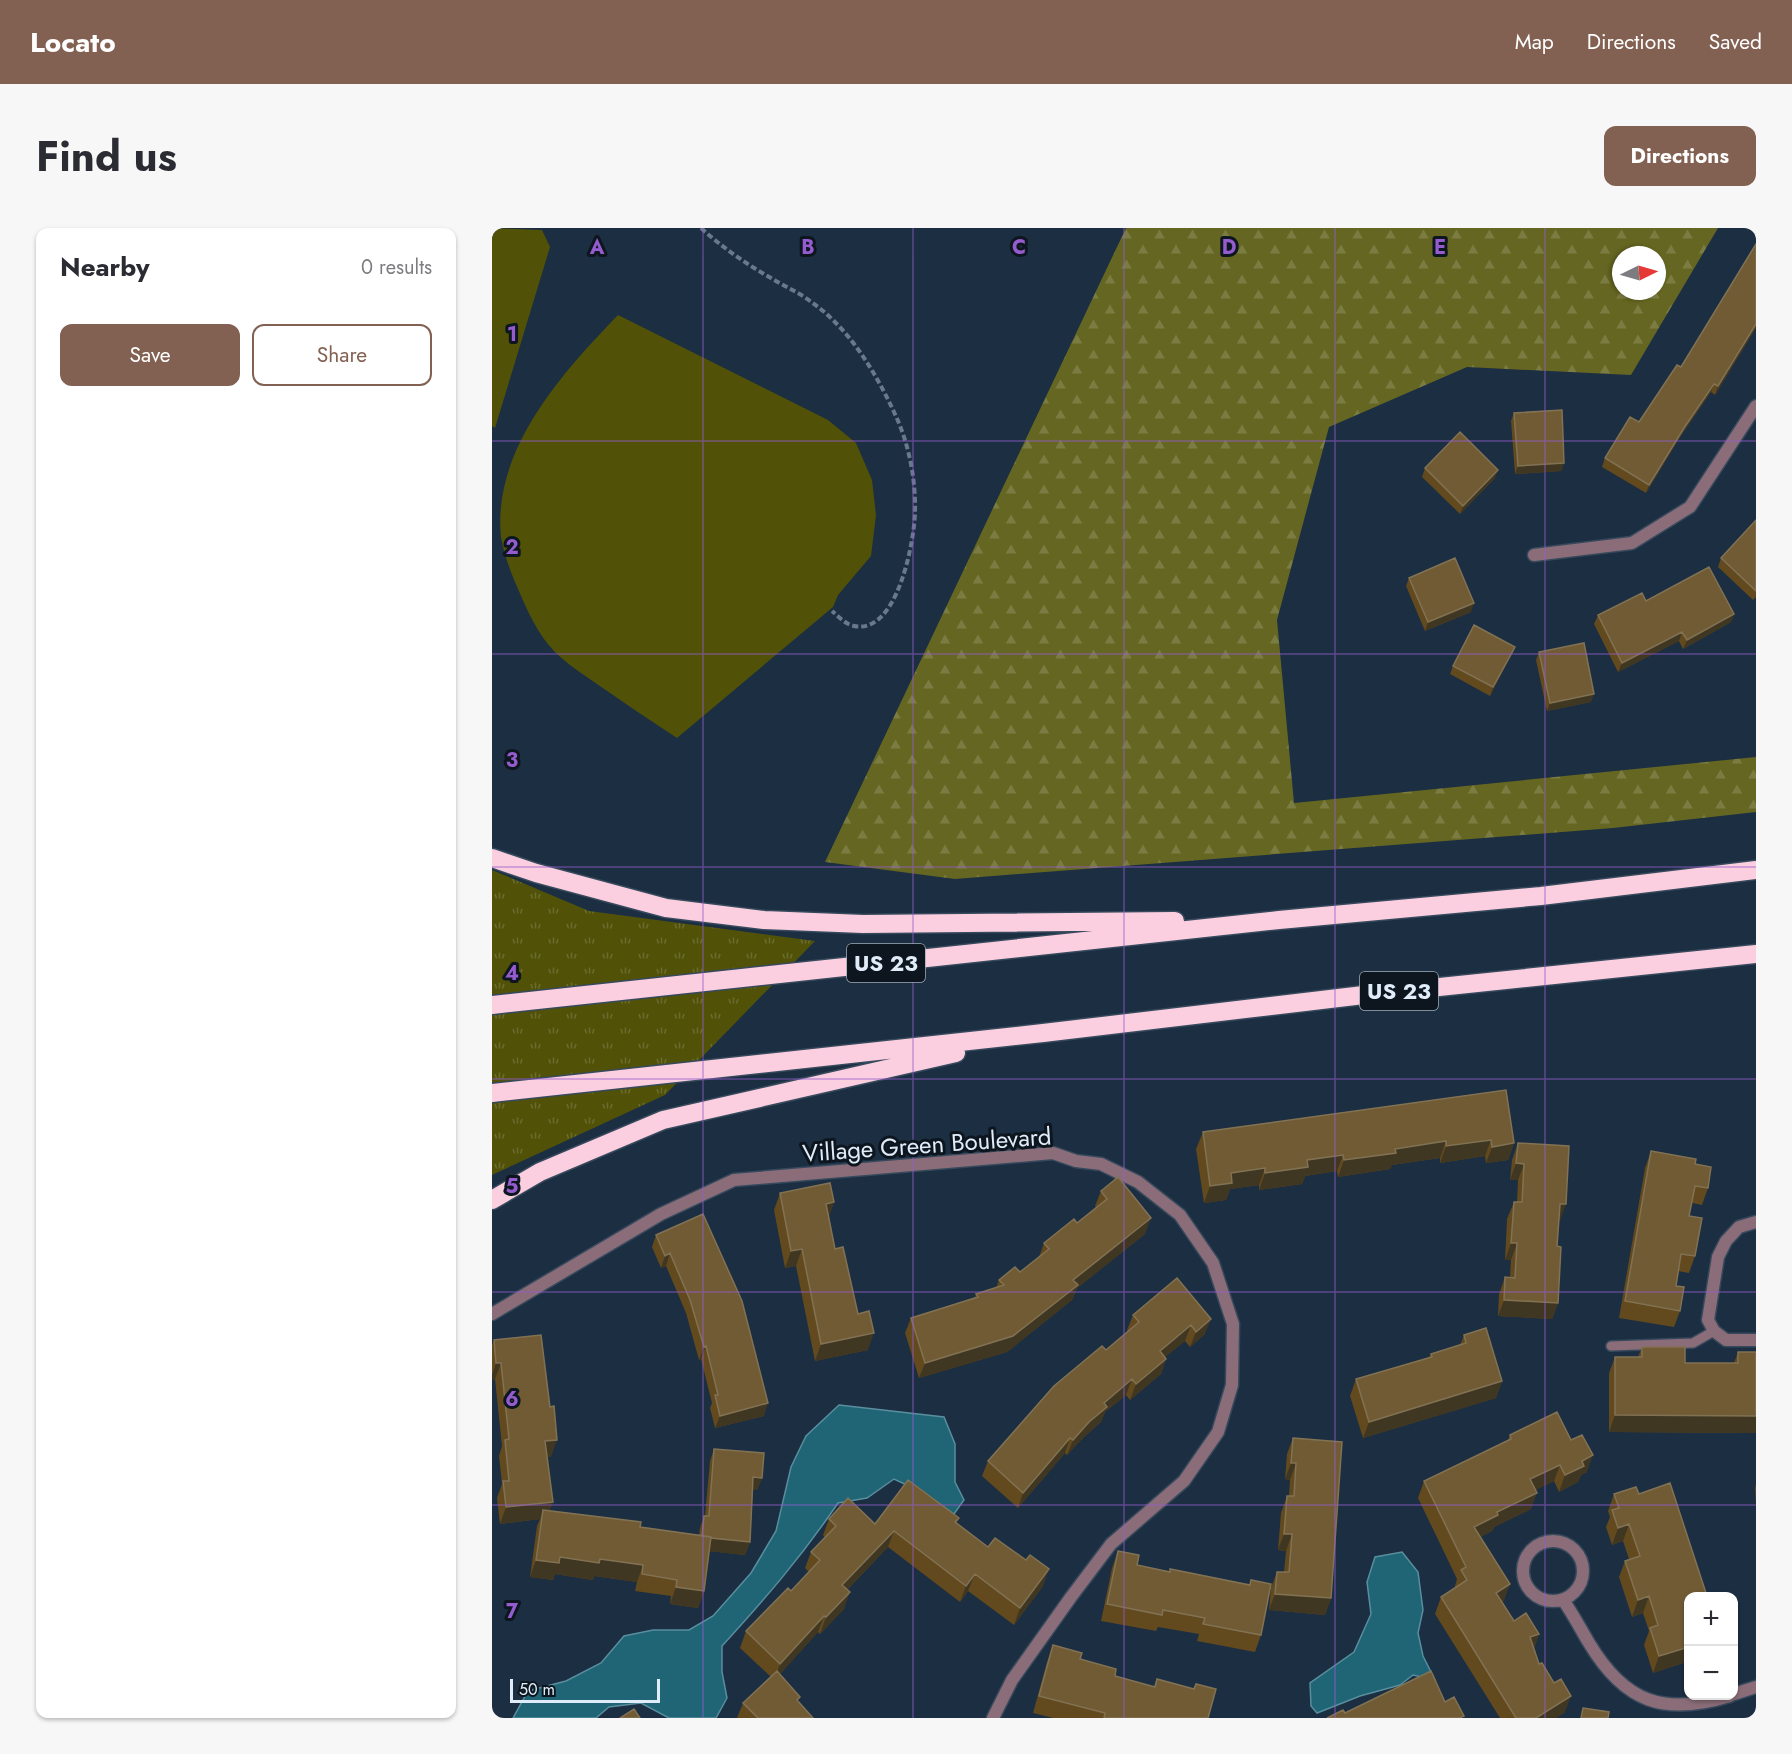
<!DOCTYPE html>
<meta charset="utf-8">
<style>
body{margin:0;font-family:Jost,sans-serif;background:#f7f7f7;color:#2b2b33}
.controls{position:absolute;right:18px;bottom:18px;display:grid;overflow:hidden;border-radius:12px;box-shadow:0 2px 4px #0004}
.controls button{width:54px;height:54px;display:grid;place-items:center;padding:0;border:0;border-bottom:2px solid #e1e1e2;background:#fff;color:#2b2b33;font:30px sans-serif}
.compass{position:absolute;left:1120px;top:18px;width:54px;height:54px;border-radius:50%;background:#fff;box-shadow:0 2px 4px #0004;rotate:85deg}
.scale{position:absolute;left:18px;bottom:15px;width:150px;box-sizing:border-box;padding-left:6px;border:3px solid #e0ecf9;border-top:0;font-size:16px;line-height:21px;white-space:nowrap;color:#e0ecf9;-webkit-text-stroke:4px #0d161f;paint-order:stroke}
.list{margin:0;padding:0;list-style:none}
h2{display:flex;justify-content:space-between;align-items:center;height:78px;margin:0;padding:0 24px;font-size:26px}
h2 small{font-size:20px;font-weight:400;color:#7c7c81}
.actions{display:flex;gap:12px;padding:18px 24px}
.actions a{flex:1;padding:14px 0;border:2px solid #836152;border-radius:12px;text-align:center;font-size:21px;color:#836152}
.actions .main{background:#836152;color:#fff}
.map{position:relative;flex:none;width:1264px;height:1490px;overflow:hidden;border-radius:12px}
header{display:flex;align-items:center;gap:36px;box-sizing:border-box;height:84px;padding:0 30px;background:#836152;color:#fff}
header strong{font-size:28px}
nav{display:flex;gap:33px;margin-inline-start:auto;font-size:21px}
.intro{display:flex;align-items:center;justify-content:space-between;box-sizing:border-box;height:144px;padding:0 36px}
h1{margin:0;font-size:42px}
.button{padding:15px 27px;border-radius:12px;background:#836152;color:#fff;font-size:21px;font-weight:700}
main{display:flex;gap:36px;padding:0 36px}
aside{flex:1;background:#fff;border-radius:12px;box-shadow:0 2px 4px #0004}
.map>svg:first-child{display:block}
.grass{fill:url(#grass-tufts)}
.forest{fill:url(#forest-firs);fill-rule:evenodd}
.pitch{fill:#515208}
.water{fill:#1f6575;stroke:#598e9d;stroke-width:1.5}
.lines{fill:none;stroke-linecap:round;stroke-linejoin:round}
.lane-casing{stroke:#37495c;stroke-width:12}
.street-casing{stroke:#37495c;stroke-width:15}
.highway-casing{stroke:#37495c;stroke-width:21}
.path{stroke:#69798b;stroke-width:4;stroke-dasharray:6 3;stroke-linecap:butt}
.lane{stroke:#8a6d78;stroke-width:9}
.street{stroke:#8a6d78;stroke-width:12}
.highway{stroke:#fbcfdf;stroke-width:18}
.wall{fill:#62491e}
.shaded-wall{fill:#403722}
.building{fill:#705b35;stroke:#827254;stroke-width:1.5}
.grid{fill:none;stroke:#945cce;stroke-width:1.5;stroke-opacity:0.55}
.labels{text-anchor:middle;stroke-width:6;stroke-linejoin:round;paint-order:stroke}
.shield{fill:#0d161f;stroke:#a1acb8;stroke-width:1.5}
.shield-label{font-size:22px;font-weight:bold;fill:#e0ecf9}
.street-label{font-size:24px;fill:#e0ecf9;stroke:#0d161f}
.grid-label{font-size:20px;text-anchor:middle;font-weight:bold;fill:#945cce;stroke:#0d161f;stroke-width:6;stroke-linejoin:round;paint-order:stroke}
</style>
<header>
<strong>Locato</strong>
<nav><a>Map</a><a>Directions</a><a>Saved</a></nav>
</header>
<div class="intro"><h1>Find us</h1><a class="button">Directions</a></div>
<main>
<aside>
<h2>Nearby<small>0 results</small></h2>
<ul class="list">
</ul>
<div class="actions"><a class="main">Save</a><a>Share</a></div>
</aside>
<div class="map">
<svg width="1264" height="1490" viewBox="0 0 1264 1490">
<defs>
<pattern id="grass-tufts" width="24" height="20" patternUnits="userSpaceOnUse" patternTransform="scale(1.5)"><rect width="24" height="20" fill="#515208"/><path d="M3 7l-1-3M5 7V3M7 7l1-3M15 17l-1-3M17 17v-4M19 17l1-3" fill="none" stroke="#6a6b2d"/></pattern>
<pattern id="forest-firs" width="22" height="20" patternUnits="userSpaceOnUse" patternTransform="scale(1.5)"><rect width="22" height="20" fill="#656621"/><path d="M5 1l3.5 6h-7zM16 11l3.5 6h-7z" fill="#7b7c42"/></pattern>
</defs>
<rect width="100%" height="100%" fill="#1b2e42"/>
<path class="grass" d="M0,642L97,683L323,713L173,867L0,947Z"/>
<path class="forest" d="M634,0H1226L1139,147L975,139L837,199L785,392L802,575L1264,529V584L1121,600L463,651L333,634ZM1129,27H1165V63H1129Z"/>
<path class="pitch" d="M0,0L50,2L58,19L3,200L0,198Z
M126,87L336,192L364,215L380,252L384,287L379,328L346,367L341,379L185,510C157,492 130,473 102,454C89,445 74,435 63,424C46,407 35,382 26,361C19,345 12,327 9,309C0,222 70,145 126,87Z"/>
<path class="water" d="M347,1177L452,1189L463,1216V1254L472,1272L462,1286L432,1265L402,1251L375,1270L346,1275C310,1328 274,1370 230,1418V1444L235,1470L224,1490H177L149,1475L117,1479L104,1490H21L36,1463L74,1453L109,1435L132,1408L161,1402H197L221,1388L259,1345L284,1303L299,1239L314,1208Z
M910,1324L926,1344L931,1382L926,1405L931,1428L943,1452L921,1447L908,1457L868,1468L825,1485L819,1478L818,1455L862,1424L879,1386L875,1354L883,1329Z"/>
<g class="lines">
<g class="lane-casing">
<path id="lane" d="M1119,1118L1201,1115L1222,1103"/>
</g>
<g class="street-casing">
<path id="street" d="M1042,327L1140,315L1198,279L1264,178
M1264,994L1247,999L1234,1013L1226,1029L1216,1092L1222,1103L1234,1112H1264
M0,1086L169,986L242,952L561,925L584,933L609,936L646,954L688,987L721,1035L741,1096L740,1157L726,1204L692,1253L619,1316L579,1369L520,1452L501,1490
M1031 1343a30 30 0 1 1 60 0a30 30 0 1 1-60 0Z
M1071,1372C1081,1386 1088,1400 1097,1415C1133,1475 1172,1488 1238,1468
M1242,1466L1264,1459"/>
</g>
<g class="highway-casing">
<path id="highway" d="M0,630L44,645L174,680L272,692L371,696L683,693
M0,777L787,692L1049,668L1264,642
M0,865L551,805L880,766L1264,726
M0,972L48,944L171,892L464,825"/>
</g>
<path class="path" d="M209,0C230,19 254,36 279,50C292,58 306,64 318,73C356,99 383,143 402,184C417,215 424,252 423,285C422,315 405,407 362,398C353,396 347,389 340,383"/>
<use href="#lane" class="lane"/>
<use href="#street" class="street"/>
<use href="#highway" class="highway"/>
</g>
<path class="wall" d="M1264,16V100L1223,167L1219,164L1188,209L1154,265L1110,239L1113,230L1147,194L1189,139Z
M1022,185L1072,235L1069,243L1023,246L1019,193Z
M933,240L1003,250L968,286L930,249Z
M1264,292V369L1261,372L1226,339L1229,330Z
M917,350L979,384L933,403L914,358Z
M1154,373L1242,386L1239,394L1191,421L1187,413L1126,444L1102,396L1106,387Z
M1023,419L1019,427L998,468L958,446L961,438Z
M1047,424L1099,474L1055,483L1044,432Z
M1014,862L1022,915L1016,932L994,935L993,928L948,935V930L900,937L898,941L846,949L845,943L813,948L810,956L767,962V957L738,961L734,972L712,975L704,921L711,904Z
M1026,915L1068,993H1067L1065,1018L1066,1075L1060,1091L1006,1088L1007,1066L1013,1049H1018L1019,1032H1013L1015,991L1022,974H1025L1026,952H1018L1020,932Z
M1159,923L1203,936L1216,960L1210,977L1200,975L1197,988L1203,1028L1197,1045L1186,1043L1184,1058L1188,1083L1182,1099L1127,1090L1153,940Z
M609,963L653,1006L585,1060L580,1072L515,1124L427,1150L413,1105L419,1090L483,1070L484,1066L504,1060L507,1052L528,1044L547,1029L552,1015L585,995L604,979L603,978Z
M288,965L342,974L337,988L343,1021L366,1086L376,1122L323,1133L304,1038L293,1040L282,982Z
M211,986L272,1188L223,1200L218,1180L220,1175L209,1131L207,1132L194,1085L174,1038L169,1040L160,1019L164,1007Z
M685,1050L713,1106L698,1119L693,1113L673,1129L674,1131L669,1146L638,1172L634,1167L613,1184L609,1194L591,1210L575,1227L573,1225L526,1280L490,1248L496,1233L614,1122L636,1103L635,1102L641,1087Z
M972,1107L1010,1153L1004,1170L871,1210L858,1168L864,1151L937,1129L939,1126L968,1117Z
M2,1112L59,1229H55L58,1283L148,1299L207,1307L208,1300L212,1288H213L218,1233L222,1221L270,1250L265,1262H261L258,1314L253,1327L217,1323L212,1363L206,1380L178,1376L179,1368L143,1363L145,1354L102,1348L101,1352L63,1346L61,1352L38,1349L45,1298L48,1291L8,1296L5,1270L10,1256L7,1228L10,1218L3,1151L0,1152V1117Z
M1150,1119L1193,1135H1242L1246,1124H1264V1205L1117,1204V1145L1123,1129H1146Z
M1018,1207L1095,1244L1089,1247L1086,1254L1067,1264L1062,1253L1043,1262L1039,1281L1002,1299L1000,1303L988,1309L1012,1373L1010,1374L1022,1393L1047,1406L1042,1420L1047,1436L1073,1484L1064,1490H1008L943,1386L949,1369L963,1360V1358L965,1351L926,1270L932,1253L1016,1212Z
M801,1210L839,1370L833,1387L777,1382L779,1360L785,1344H792L794,1323L786,1322L789,1285L795,1268H797L798,1252L793,1251L795,1226Z
M1264,1256V1277L1263,1260Z
M1122,1266H1147L1197,1368V1433L1161,1445L1152,1417L1157,1403L1151,1385L1140,1389L1127,1349L1133,1333L1137,1331L1131,1313L1120,1317L1114,1299L1118,1289L1116,1283Z
M467,1290L465,1295L496,1319L551,1358L522,1397L476,1363L468,1374L396,1319L355,1362L352,1381L328,1406L326,1404L288,1446L306,1474L321,1490H245L251,1475L279,1449L248,1420L254,1403L299,1363L317,1344L313,1340L319,1324L333,1310L331,1307L337,1291L383,1296Z
M626,1323L645,1337L678,1344L757,1357L759,1352L769,1407L763,1424L705,1413L707,1406L666,1399L664,1403L609,1393L620,1340Z
M561,1417L623,1448L662,1459L665,1451L702,1461L704,1456L716,1490H561L541,1485L555,1434Z"/>
<path class="shaded-wall" d="M1264,96V100L1223,167L1226,158Z
M1222,156L1219,164L1188,209L1154,265L1157,257L1192,200Z
M1072,235L1069,243L1023,246L1026,238Z
M1006,242L1003,250L968,286L971,278Z
M982,375L979,384L933,403L936,394Z
M1242,386L1239,394L1191,421L1195,412Z
M1190,404L1187,413L1126,444L1130,435Z
M1023,419L1019,427L998,468L1001,459Z
M1102,466L1099,474L1055,483L1058,475Z
M999,912L993,928L948,935L954,918Z
M954,913L948,930L900,937L898,941L846,949L852,932L903,921Z
M1022,915L1016,932L994,935L1000,919Z
M851,927L845,943L813,948L810,956L767,962L773,945L815,932Z
M1024,935L1032,936L1026,952H1018Z
M773,940L767,957L738,961L734,972L712,975L718,958L739,945Z
M342,974L336,991L334,976Z
M1068,976H1074L1068,993H1062Z
M659,990L653,1006L585,1060L580,1072L515,1124L427,1150L433,1135L581,1052Z
M1019,1015H1025L1019,1032H1013Z
M310,1021L304,1038L293,1040L299,1023Z
M178,1025L174,1038L169,1040L173,1028Z
M1012,1072L1066,1075L1060,1091L1006,1088Z
M719,1091L713,1106L698,1119L704,1104Z
M699,1097L693,1113L662,1138L668,1123Z
M382,1105L376,1122L323,1133L329,1116Z
M214,1118L209,1131L207,1132L212,1119Z
M674,1131L669,1146L638,1172L644,1156Z
M4,1135H9L3,1151L0,1152V1147Z
M640,1151L634,1167L613,1184L609,1194L591,1210L575,1227L581,1212L612,1175Z
M1010,1153L1004,1170L871,1210L877,1194Z
M276,1175L272,1188L223,1200L228,1188Z
M1123,1187L1264,1188V1205L1117,1204Z
M578,1210L573,1225L526,1280L531,1265Z
M65,1212L59,1229L47,1230L53,1213Z
M1101,1227L1095,1244L1089,1247L1086,1254L1067,1264L1073,1247L1090,1233Z
M799,1235H804L798,1252L793,1251Z
M1068,1237L1062,1253L1032,1268L1038,1251Z
M261,1249L270,1250L265,1262H257Z
M1045,1265L1039,1281L1002,1299L1000,1303L976,1316L982,1299L1005,1284Z
M61,1274L55,1291L51,1282L48,1291L8,1296L14,1279Z
M1137,1296L1131,1313L1120,1317L1126,1300Z
M402,1303L396,1319L344,1373L350,1357Z
M792,1306H800L794,1323L786,1322Z
M210,1310L258,1314L253,1327L206,1322Z
M68,1329L108,1331L151,1337L145,1354L102,1348L101,1352L63,1346L61,1352L38,1349L44,1332Z
M557,1341L551,1358L522,1397L528,1380Z
M483,1346L476,1363L468,1374L474,1358Z
M1018,1356L1012,1373L998,1382L1004,1365Z
M184,1359L212,1363L206,1380L178,1376Z
M358,1364L352,1381L328,1406L334,1389Z
M783,1366L839,1370L833,1387L777,1382Z
M1157,1368L1151,1385L1140,1389L1146,1372Z
M332,1388L326,1404L282,1453L288,1436Z
M1047,1406L1041,1422L1038,1409Z
M1197,1419V1433L1161,1445L1167,1428Z
M1079,1468L1073,1484L1064,1490H1044Z"/>
<path class="building" d="M1264,16V96L1226,158L1222,156L1192,200L1157,257L1113,230L1138,189L1147,194L1185,137L1189,139Z
M1070,182L1072,235L1026,238L1022,185Z
M968,204L1006,242L971,278L933,240Z
M1264,292V363L1229,330Z
M963,330L982,375L936,394L917,350Z
M1217,339L1242,386L1195,412L1190,404L1130,435L1106,387L1150,365L1154,373Z
M982,397L1023,419L1001,459L961,438Z
M1092,415L1102,466L1058,475L1047,424Z
M1014,862L1022,915L1000,919L999,912L954,918V913L903,921L904,925L852,932L851,927L815,932L816,939L773,945V940L739,945L740,955L718,958L711,904Z
M1026,915L1077,918L1074,976H1068L1065,1018L1069,1019L1066,1075L1012,1072L1013,1049L1023,1050L1025,1015H1019L1022,974H1030L1032,936L1024,935Z
M1159,923L1204,931L1203,936L1219,939L1216,960L1203,958L1197,988L1210,990L1203,1028L1189,1026L1184,1058L1192,1059L1188,1083L1133,1073Z
M626,949L659,990L581,1052L586,1057L521,1108L433,1135L419,1090L486,1069L484,1066L512,1057L507,1052L523,1039L528,1044L557,1021L552,1015L582,991L585,995L615,971L609,963Z
M338,955L342,974L334,976L343,1021L351,1019L366,1086L377,1083L382,1105L329,1116L310,1021L299,1023L288,965Z
M211,986L250,1073L276,1175L228,1188L223,1167H226L214,1118L212,1119L198,1072L178,1025L173,1028L164,1007Z
M685,1050L719,1091L704,1104L699,1097L668,1123L674,1131L644,1156L640,1151L612,1175L615,1179L597,1194L581,1212L578,1210L531,1265L496,1233L562,1158L610,1118L614,1122L647,1094L641,1087Z
M994,1100L1010,1153L877,1194L864,1151L940,1129L939,1126L974,1115L972,1107Z
M49,1107L58,1179L62,1178L65,1212L53,1213L61,1274L14,1279L11,1253H17L13,1212L17,1211L9,1135H4L2,1112Z
M1150,1119H1193V1135H1246V1124H1264V1188L1123,1187V1129H1150Z
M1065,1184L1079,1212L1090,1207L1101,1227L1090,1233L1092,1238L1073,1247L1068,1237L1038,1251L1045,1265L1005,1284L1006,1287L982,1299L1018,1356L1004,1365L1022,1393L1034,1385L1047,1406L1038,1409L1047,1436L1050,1435L1062,1455L1069,1451L1079,1468L1044,1490H1024L949,1369L975,1352L969,1342L974,1339L932,1253L1019,1211L1018,1207Z
M801,1210L850,1214L839,1370L783,1366L785,1344H797L800,1306H792L795,1268H802L804,1235H799Z
M222,1221L272,1225L270,1250L261,1249L258,1314L219,1310V1309L210,1308L212,1288H217Z
M416,1252L467,1290L463,1294L496,1319L503,1310L534,1332L538,1327L557,1341L528,1380L483,1346L474,1358L402,1303L350,1357L358,1364L334,1389L332,1388L288,1436L254,1403L296,1360L299,1363L328,1332L319,1324L344,1298L337,1291L356,1270L383,1296Z
M1178,1255L1215,1368H1197V1419L1167,1428L1158,1400L1166,1397L1157,1368L1146,1372L1133,1333L1148,1328L1137,1296L1126,1300L1120,1282L1127,1280L1122,1266L1144,1259L1147,1266Z
M51,1282L149,1294L148,1299L219,1309L212,1363L184,1359L185,1352L150,1346L151,1337L108,1331L107,1335L68,1329L67,1335L44,1332Z
M626,1323L647,1327L645,1337L678,1344V1341L758,1357L759,1352L779,1356L769,1407L711,1396L713,1390L671,1382L670,1387L615,1376Z
M561,1417L590,1425L588,1431L624,1441L623,1448L663,1459L665,1451L702,1461L704,1456L724,1461L716,1490H612L613,1485L547,1468Z
M285,1443L308,1469L305,1472L321,1490H266L251,1475Z
M939,1443L953,1474L962,1469L972,1488L968,1490H835L851,1482L853,1485Z
M1091,1480L1117,1484L1116,1490H1089Z
M142,1481L148,1490H128Z"/>
<path class="grid" d="M211,0V1490M421,0V1490M632,0V1490M843,0V1490M1053,0V1490M0,213H1264M0,426H1264M0,639H1264M0,851H1264M0,1064H1264M0,1277H1264"/>
<g class="labels">
<g class="shield">
<rect x="355" y="716" width="78" height="38" rx="4.5"/>
<rect x="868" y="744" width="78" height="38" rx="4.5"/>
</g>
<g class="shield-label">
<text x="394" y="743">US 23</text>
<text x="907" y="771">US 23</text>
</g>
<g class="street-label">
<text transform="translate(435 917) rotate(-4)" y="8">Village Green Boulevard</text>
</g>
</g>
<g class="grid-label">
<text x="105" y="26">A</text>
<text x="316" y="26">B</text>
<text x="527" y="26">C</text>
<text x="737" y="26">D</text>
<text x="948" y="26">E</text>
<text x="20" y="113">1</text>
<text x="20" y="326">2</text>
<text x="20" y="539">3</text>
<text x="20" y="752">4</text>
<text x="20" y="965">5</text>
<text x="20" y="1178">6</text>
<text x="20" y="1390">7</text>
</g>
</svg>
<div class="controls">
<button>+</button>
<button>−</button>
</div>
<svg class="compass" viewBox="-18 -18 36 36"><path d="M0-13l5 13h-10z" fill="#e53935"/><path d="M0 13l5-13h-10z" fill="#7c7c81"/></svg>
<div class="scale">50 m</div>
</div>
</main>
